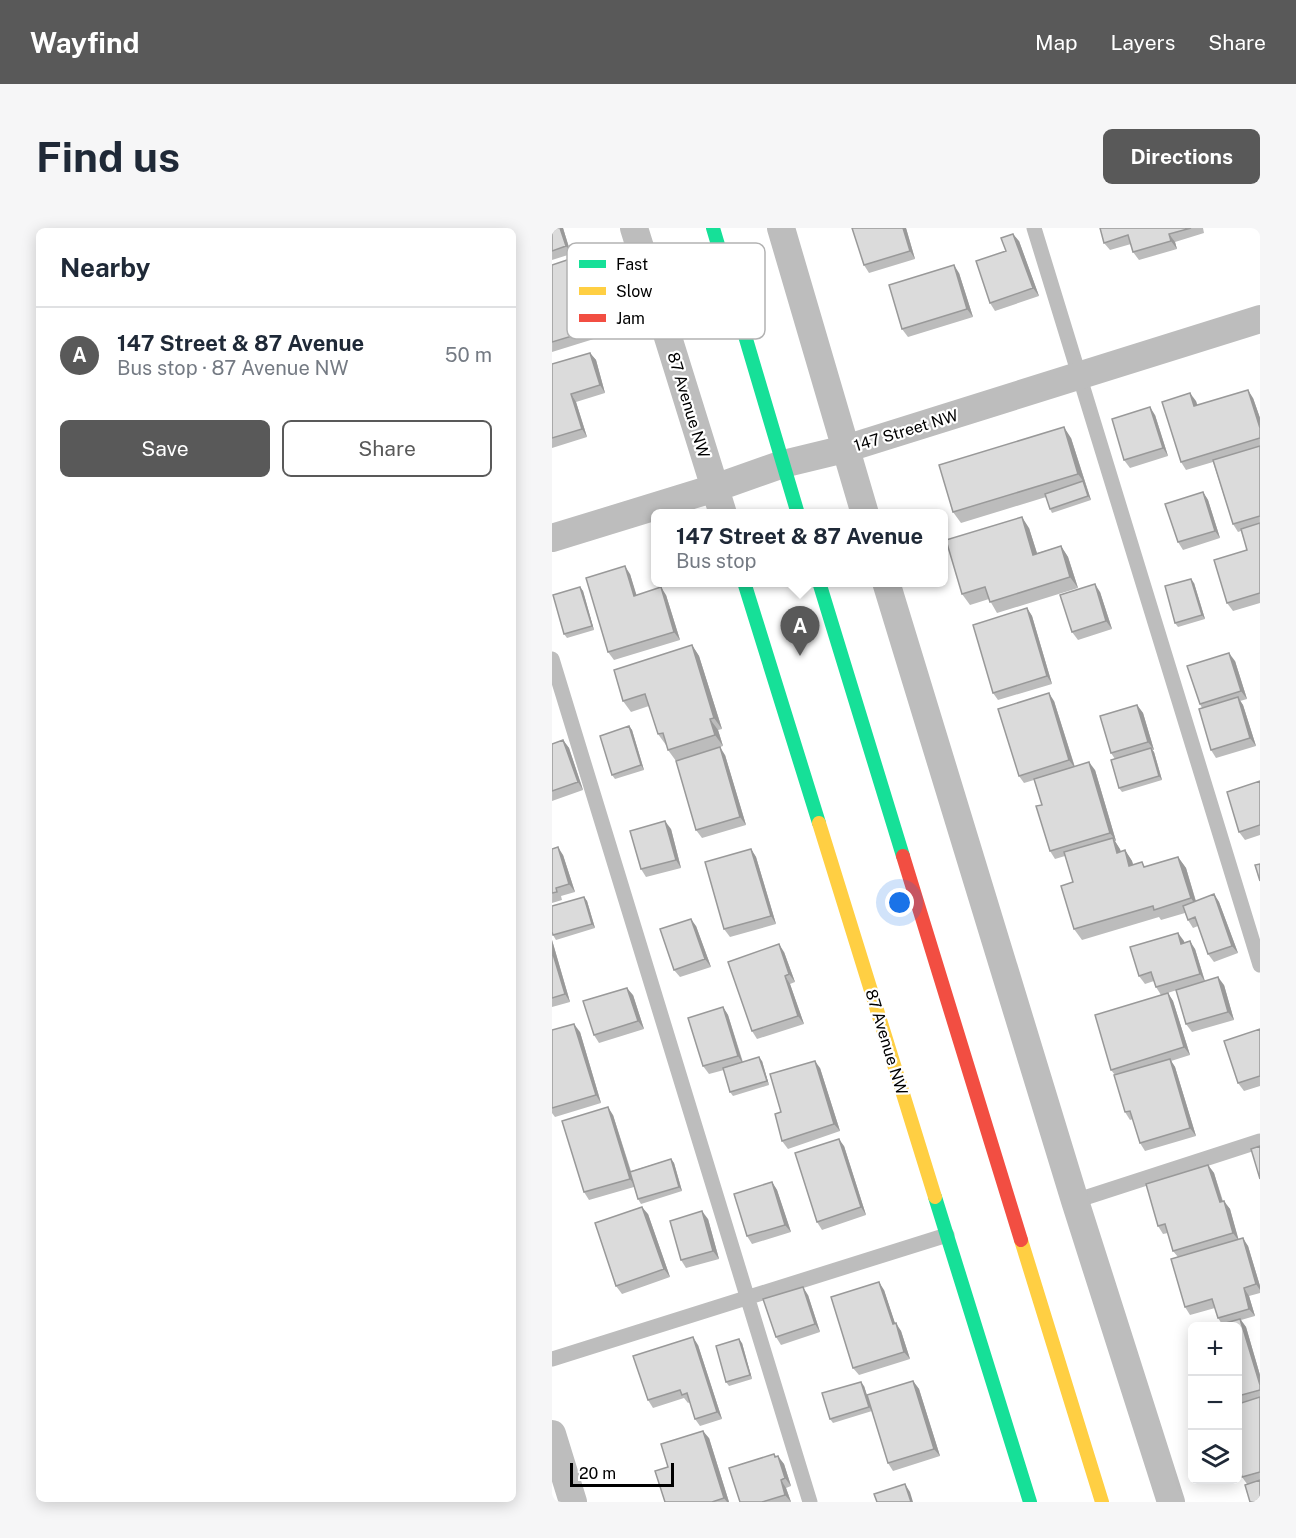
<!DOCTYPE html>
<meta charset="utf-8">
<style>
body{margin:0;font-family:"Public Sans",sans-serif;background:#f6f6f7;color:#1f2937}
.controls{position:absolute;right:18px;bottom:18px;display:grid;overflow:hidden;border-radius:9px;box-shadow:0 3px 15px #0003}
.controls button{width:54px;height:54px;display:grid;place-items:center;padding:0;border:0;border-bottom:2px solid #e0e1e3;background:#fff;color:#1f2937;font:30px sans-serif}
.scale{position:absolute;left:18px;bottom:15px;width:104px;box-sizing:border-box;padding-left:6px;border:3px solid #000;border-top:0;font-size:16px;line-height:21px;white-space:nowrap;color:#000;-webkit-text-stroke:4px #fff;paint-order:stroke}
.you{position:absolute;left:348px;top:675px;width:21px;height:21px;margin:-15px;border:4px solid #fff;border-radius:50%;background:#1a73e8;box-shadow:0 0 0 9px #1a73e833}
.badge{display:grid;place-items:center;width:39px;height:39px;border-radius:50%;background:#595959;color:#fff;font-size:20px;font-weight:700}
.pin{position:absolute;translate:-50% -50px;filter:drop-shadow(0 2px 3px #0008)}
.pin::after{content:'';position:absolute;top:32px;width:21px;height:18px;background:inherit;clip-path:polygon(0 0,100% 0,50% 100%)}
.popup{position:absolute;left:99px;top:281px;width:297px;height:78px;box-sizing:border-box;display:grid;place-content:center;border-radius:9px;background:#fff;filter:drop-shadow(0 2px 4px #0005);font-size:20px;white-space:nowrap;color:#747a83}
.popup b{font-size:22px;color:#1f2937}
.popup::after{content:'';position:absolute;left:50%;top:100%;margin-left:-12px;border:12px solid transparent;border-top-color:#fff}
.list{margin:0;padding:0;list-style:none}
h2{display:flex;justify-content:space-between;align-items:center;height:78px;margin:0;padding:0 24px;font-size:26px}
h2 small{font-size:20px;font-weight:400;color:#747a83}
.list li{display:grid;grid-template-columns:39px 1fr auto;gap:18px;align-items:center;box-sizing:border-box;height:96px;padding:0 24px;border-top:2px solid #e0e1e3}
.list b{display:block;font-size:22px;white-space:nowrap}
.list p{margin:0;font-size:20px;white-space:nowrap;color:#747a83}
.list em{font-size:20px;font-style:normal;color:#747a83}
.actions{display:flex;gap:12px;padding:18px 24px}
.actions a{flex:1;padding:14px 0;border:2px solid #595959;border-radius:9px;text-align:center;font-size:21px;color:#595959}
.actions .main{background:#595959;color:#fff}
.icon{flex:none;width:33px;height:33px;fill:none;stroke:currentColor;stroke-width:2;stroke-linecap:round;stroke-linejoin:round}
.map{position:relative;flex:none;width:708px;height:1274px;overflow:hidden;border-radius:9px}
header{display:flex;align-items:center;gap:36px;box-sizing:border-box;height:84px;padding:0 30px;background:#595959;color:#fff}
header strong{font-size:28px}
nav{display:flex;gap:33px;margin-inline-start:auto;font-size:21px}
.intro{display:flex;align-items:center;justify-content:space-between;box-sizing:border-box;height:144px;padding:0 36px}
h1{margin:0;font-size:42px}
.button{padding:15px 27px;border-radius:9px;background:#595959;color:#fff;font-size:21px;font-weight:700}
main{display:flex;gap:36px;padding:0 36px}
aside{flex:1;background:#fff;border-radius:9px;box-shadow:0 3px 15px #0003}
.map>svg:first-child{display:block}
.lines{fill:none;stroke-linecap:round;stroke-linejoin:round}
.lane{stroke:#bdbdbd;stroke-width:15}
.street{stroke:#bdbdbd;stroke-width:28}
.fast{stroke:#16e098;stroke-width:14}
.slow{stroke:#ffcf43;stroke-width:14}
.jam{stroke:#f24e42;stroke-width:14}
.wall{fill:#bcbcbc}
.shaded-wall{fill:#999}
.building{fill:#dbdbdb;stroke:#999;stroke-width:1.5}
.labels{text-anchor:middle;stroke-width:4.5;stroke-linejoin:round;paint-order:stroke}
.street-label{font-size:16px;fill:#000;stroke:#fff}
.key{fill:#fff;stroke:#b2b2b2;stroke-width:1.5}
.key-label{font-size:16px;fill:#000}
</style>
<header>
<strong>Wayfind</strong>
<nav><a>Map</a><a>Layers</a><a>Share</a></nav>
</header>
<div class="intro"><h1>Find us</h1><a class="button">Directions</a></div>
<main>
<aside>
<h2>Nearby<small></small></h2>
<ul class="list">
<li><span class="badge">A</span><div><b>147 Street &amp; 87 Avenue</b><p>Bus stop · 87 Avenue NW</p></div><em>50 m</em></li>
</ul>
<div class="actions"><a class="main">Save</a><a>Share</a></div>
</aside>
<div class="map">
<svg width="708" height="1274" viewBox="0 0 708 1274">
<rect width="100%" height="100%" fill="#fff"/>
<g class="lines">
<path class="lane" d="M482,0L708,737
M0,431L258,1274
M523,973L708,913
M0,1131L395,1007"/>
<path class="street" d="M82,0L171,286
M229,0L313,286
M0,310L163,260L231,236L293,221L708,91
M334,354L523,973L619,1274
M0,1206L21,1274"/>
<path class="fast" d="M161,0L246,286
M192,354L267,595
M267,354L351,628
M383,969L478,1274"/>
<path class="slow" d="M267,595L383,969
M469,1012L550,1274"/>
<path class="jam" d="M351,628L469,1012"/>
</g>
<path class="wall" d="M0,0H11L19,26L0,32Z
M354,0L363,31L317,45L312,37Z
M548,0H651L652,5L623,14L625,21L587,32L581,24L579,16L558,22L552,15Z
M467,13L487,68L443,83L438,75L454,23Z
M0,37L23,39L45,110L0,124Z
M407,45L421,89L356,109L350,101Z
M38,125L44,132L53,165L24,174L35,209L0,220V136Z
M701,170L708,190V375L681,383L675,375L695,322L689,303L686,304L681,296L661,234L634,242L629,234L644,173L645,177Z
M603,187L616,228L578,240L572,232Z
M519,210L539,272L500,285L498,281L494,269L409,295L401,284Z
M651,264L656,272L668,310L631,322L626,314Z
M477,300L485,325L509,318L516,329L526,360L445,385L437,371L418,377L410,366Z
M78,346L84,367H114L128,412L62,432L56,424Z
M642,355L653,391L626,399L623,395Z
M28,359L31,363L42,402L15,410L12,406Z
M548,364L560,401L526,412L520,404Z
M475,380L480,388L500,456L446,472L441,465Z
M140,417L147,428L170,501L166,502L171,518L146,526L173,527L194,597L150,610L144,602L124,533L116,522L115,517H114L106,506L97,478L79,484L71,473Z
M683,433L695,471L688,473L691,477L704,518L664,530L659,522L650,480L648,476Z
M502,473L523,539L543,542L564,613H563L569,624L573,622L580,633L581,637L594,639L626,629L634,640L644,673L662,666L667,674L686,725L662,734L656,726L646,698L641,700L636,692L633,685L609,692L607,689L530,712L522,701L521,654L513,628L503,631L498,623L490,577L482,552L472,555L467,548Z
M585,477L591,485L602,522H600L602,524L610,552L570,564L567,560L563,531L559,525Z
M77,498L80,502L92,542L63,551L60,547Z
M11,512L17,520L31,562L0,573V516Z
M708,553V607L693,612L687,604Z
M119,601L129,640L94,649L89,641Z
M0,621L11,627L23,664L9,668L10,672L0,675Z
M199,621L204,629L224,696L178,709L172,701Z
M32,669L35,673L43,700L4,712L1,707Z
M144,698L159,739L128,749L122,742Z
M626,705L632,715L643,721L653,753L672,757L682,792L640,804L634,796L625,762L609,767L604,759L602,753L593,756L587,748Z
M0,712L18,774L0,779Z
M232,724L243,754L238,756L252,796L205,811L200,803Z
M616,765L621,773L638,827L619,833L623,839L644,908L593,923L588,915L581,891L578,892L573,884L563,847L559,842Z
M81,767L92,801L47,815L42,807Z
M171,779L176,787L191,834L210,833L217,857L181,868L178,864L172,842L157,846L151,838Z
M708,801V858L692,863L686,855Z
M0,802L28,804L49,875L3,889L0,885Z
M268,840L288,903L236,921L230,913L229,884Z
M61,887L79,943L119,931L122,935L130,963L89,976L86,971L82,959L37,972L32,964Z
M292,918L314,987L270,1002L265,994Z
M656,937L662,945L671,973L678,981L686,1011L696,1018L708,1058V1065L697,1068L703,1088L689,1092L694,1099L708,1147V1274L690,1249L686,1233V1098L670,1096L666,1090L663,1080L638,1087L633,1079L626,1029L621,1023L616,1005L611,1006L606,998Z
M220,954L225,962L239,1004L200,1016L195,1008Z
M96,986L118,1049L70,1066L64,1058Z
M156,991L167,1031L134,1040L129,1032Z
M332,1062L343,1096L349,1103L358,1131L307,1147L301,1140Z
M256,1067L268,1104L229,1117L224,1109Z
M190,1115L200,1151L177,1158L174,1154Z
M146,1117L170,1191L148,1198L143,1191L138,1174L136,1175L132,1170L101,1180L96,1172Z
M361,1153L367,1161L388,1228L341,1243L336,1235Z
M312,1158L320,1183L281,1195L278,1191Z
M157,1210L177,1274H113L116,1239Z
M222,1226L232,1236L239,1258L234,1260L239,1274H188Z"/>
<path class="shaded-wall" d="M8,0H11L19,26L14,18Z
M351,0H354L363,31L358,23Z
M461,6L467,13L487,68L481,60Z
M617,6L623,14L625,21L619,13Z
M18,31L23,39L45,110L40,102Z
M402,37L407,45L421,89L415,81Z
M38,125L44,132L53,165L48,157Z
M696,162L701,170L708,190V200Z
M638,165L644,173L648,186L642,178Z
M19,166L24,174L35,209L30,201Z
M598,179L603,187L616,228L611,220Z
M512,199L519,210L534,257L526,246Z
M531,253L534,257L539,272L536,268Z
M651,264L656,272L668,310L663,303Z
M470,289L477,300L489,338L481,327Z
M509,318L516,329L526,360L518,349Z
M73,338L78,346L87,375L82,368Z
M639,351L642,355L653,391L650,387Z
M543,356L548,364L560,401L554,393Z
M28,359L31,363L42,402L40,398Z
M109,359L114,367L128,412L122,404Z
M475,380L480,388L500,456L495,448Z
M140,417L147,428L170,501L162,490Z
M677,425L683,433L695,471L689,463Z
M497,465L502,473L523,540L517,532Z
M686,469L691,477L704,518L698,510Z
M585,477L591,485L602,522L596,514Z
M158,491L166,502L171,518L163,507Z
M77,498L80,502L92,542L89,537Z
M11,512L17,520L31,562L26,554Z
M168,519L173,527L194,597L188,589Z
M599,520L602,524L610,552L607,548Z
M537,534L543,542L564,613L558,605Z
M113,593L119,601L129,640L124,632Z
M561,610L568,621L573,636L565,625Z
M6,619L11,627L23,664L17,656Z
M199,621L204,629L224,696L219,688Z
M573,622L580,633L585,649L577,638Z
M626,629L634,640L646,681L639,670Z
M662,666L667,674L686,725L680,718Z
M32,669L35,673L43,700L40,696Z
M139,691L144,698L159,739L153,731Z
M626,705L632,713L635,723L629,716Z
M0,712L18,774L13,766L0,723Z
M638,713L643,721L653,754L648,746Z
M227,716L232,724L243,754L237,746Z
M233,748L238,756L252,796L246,788Z
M666,749L672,757L682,792L676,784Z
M75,760L81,767L92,801L86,793Z
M616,765L621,773L638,827L632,819Z
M171,779L176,787L191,836L186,828Z
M22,796L28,804L49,875L44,867Z
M207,829L210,833L217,857L215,853Z
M618,831L623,839L644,908L638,900Z
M263,833L268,840L288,903L282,896Z
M56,879L61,887L83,958L78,951Z
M287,911L292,918L314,987L309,979Z
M119,931L122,935L130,963L127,959Z
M656,937L662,945L673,982L668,974Z
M220,954L225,962L239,1004L233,997Z
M672,973L678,981L687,1013L681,1005Z
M90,979L96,986L118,1049L112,1041Z
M150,983L156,991L167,1031L161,1023Z
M691,1010L696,1018L708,1058V1062L704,1056Z
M327,1054L332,1062L346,1104L341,1096Z
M251,1059L256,1067L268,1104L263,1096Z
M692,1060L697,1068L703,1088L697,1081Z
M688,1091L694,1099L708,1147V1157Z
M344,1095L349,1103L358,1131L352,1124Z
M141,1109L146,1117L170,1191L165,1184Z
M187,1111L190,1115L200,1151L198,1147Z
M361,1153L367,1161L388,1228L382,1221Z
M309,1154L312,1158L320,1183L317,1179Z
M151,1203L157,1210L177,1274H175L172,1270Z
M226,1228L232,1236L239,1258L233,1250Z
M229,1252L234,1260L239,1274L233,1267Z
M353,1256L358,1264L361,1274H359Z"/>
<path class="building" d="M0,0H8L14,18L0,23Z
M300,0H351L358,23L312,37Z
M548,0H639L617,6L619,13L581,24L576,7L552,15Z
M461,6L481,60L438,75L424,33L454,23L449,10Z
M18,31L40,102L0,114V37Z
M402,37L415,81L350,101L337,57Z
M38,125L48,157L19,166L30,201L0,210V136Z
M696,162L708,200V210L629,234L610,174L638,165L642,178Z
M598,179L611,220L572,232L560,191Z
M512,199L526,246L401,284L387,237Z
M708,218V288L681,296L661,232Z
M531,253L536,268L498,281L493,266Z
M651,264L663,303L626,314L613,276Z
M470,289L481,327L509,318L518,349L438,374L433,359L410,366L394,312Z
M708,295V365L675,375L662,332L695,322L689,301Z
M73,338L82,368L109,359L122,404L56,424L34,350Z
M639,351L650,387L623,395L613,358Z
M543,356L554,393L520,404L508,367Z
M28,359L40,398L12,406L1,367Z
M475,380L495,448L441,465L421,397Z
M140,417L162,490L158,491L163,507L116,522L111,505L106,506L93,466L71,473L62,442Z
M677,425L689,463L648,476L635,438Z
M497,465L517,532L467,548L446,481Z
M686,469L698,510L659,522L647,481Z
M585,477L596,514L559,525L548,488Z
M77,498L89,537L60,547L48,508Z
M11,512L26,554L0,563V516Z
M168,519L188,589L144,602L124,533Z
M599,520L607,548L567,560L559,532Z
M537,534L558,605L498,623L484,578L490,577L482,551Z
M708,553V597L687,604L675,564Z
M113,593L124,632L89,641L78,603Z
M561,610L565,625L573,622L577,638L590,634L592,639L626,629L639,670L602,682L601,678L522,701L509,658L521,654L512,624Z
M6,619L17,656L4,660L5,664L0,665V621Z
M199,621L219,688L172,701L153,634Z
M708,636V653L703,637Z
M662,666L680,718L656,726L643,689L636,692L631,678Z
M32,669L40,696L1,707L0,704V678Z
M139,691L153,731L122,742L108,701Z
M626,705L629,716L638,713L648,746L604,759L599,744L587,748L578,719Z
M227,716L237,746L233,748L246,788L200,803L176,734Z
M0,723L13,766L0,770Z
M666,749L676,784L634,796L624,762Z
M75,760L86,793L42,807L31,773Z
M616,765L632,819L559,842L543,787Z
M171,779L186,828L151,838L136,790Z
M22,796L44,867L0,880V802Z
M708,801V848L686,855L672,813Z
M207,829L215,853L178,864L171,840Z
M618,831L638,900L588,915L578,883L573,884L562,847Z
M263,833L282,896L230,913L223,886L229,884L218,846Z
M56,879L78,951L32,964L10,893Z
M287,911L309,979L265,994L243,925Z
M708,918V951L699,921Z
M119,931L127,959L86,971L78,944Z
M656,937L668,974L672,973L681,1005L621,1023L613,996L606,998L594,956Z
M220,954L233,997L195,1008L182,966Z
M90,979L112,1041L64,1058L43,995Z
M150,983L161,1023L129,1032L118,993Z
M691,1010L704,1056L692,1060L697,1081L666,1090L660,1071L633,1079L619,1031Z
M327,1054L341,1096L344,1095L352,1124L301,1140L279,1069Z
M251,1059L263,1096L224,1109L211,1071Z
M688,1091L708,1157V1162L686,1168V1098H663Z
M141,1109L165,1184L143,1191L135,1165L130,1167L128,1162L96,1172L81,1128Z
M187,1111L198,1147L174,1154L164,1118Z
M361,1153L382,1221L336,1235L315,1167Z
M309,1154L317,1179L278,1191L270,1165Z
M708,1169V1244L690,1249L686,1233V1176Z
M151,1203L172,1270L160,1274H113L103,1243L116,1239L109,1216Z
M222,1226L223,1229L226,1228L233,1250L229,1252L233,1267L210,1274H188L177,1240Z
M708,1252V1274H698L693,1257Z
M353,1256L359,1274H325L322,1266Z"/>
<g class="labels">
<g class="street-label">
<text transform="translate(137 177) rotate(73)" y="6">87 Avenue NW</text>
<text transform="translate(354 202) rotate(-17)" y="6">147 Street NW</text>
<text transform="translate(335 814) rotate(73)" y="6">87 Avenue NW</text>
</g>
</g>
<rect x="15" y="15" width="198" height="96" rx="9" class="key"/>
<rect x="27" y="32" width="27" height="8" fill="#16e098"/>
<rect x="27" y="59" width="27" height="8" fill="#ffcf43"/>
<rect x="27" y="86" width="27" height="8" fill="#f24e42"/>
<g class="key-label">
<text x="64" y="42">Fast</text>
<text x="64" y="69">Slow</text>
<text x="64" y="96">Jam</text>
</g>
</svg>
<div class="controls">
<button>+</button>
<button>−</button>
<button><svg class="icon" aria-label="layers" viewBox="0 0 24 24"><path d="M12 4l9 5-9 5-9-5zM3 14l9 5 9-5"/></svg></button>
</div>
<div class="scale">20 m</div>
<div class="you"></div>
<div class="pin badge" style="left:248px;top:428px">A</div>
<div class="popup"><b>147 Street &amp; 87 Avenue</b>Bus stop</div>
</div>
</main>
